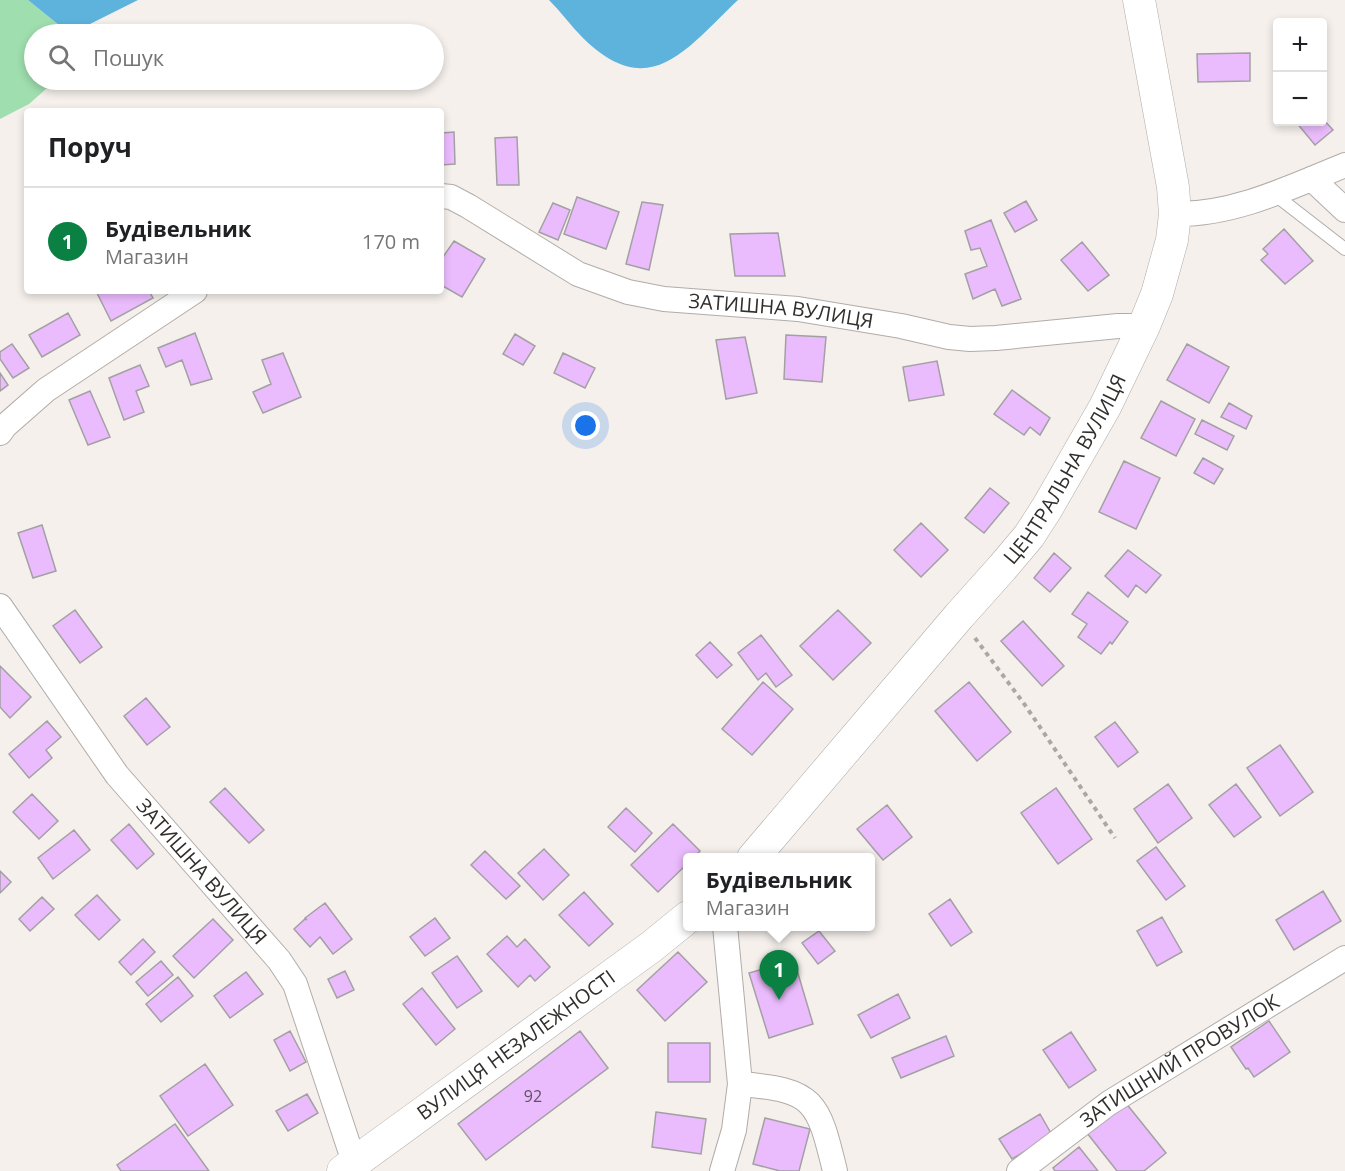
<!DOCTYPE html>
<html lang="uk">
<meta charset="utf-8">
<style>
body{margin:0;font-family:"Open Sans",sans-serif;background:#f6f6f6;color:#202124}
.controls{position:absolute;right:18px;top:18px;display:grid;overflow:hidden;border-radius:6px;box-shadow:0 3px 9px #0003}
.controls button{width:54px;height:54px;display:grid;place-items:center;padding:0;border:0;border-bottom:2px solid #e0e0e0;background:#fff;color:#202124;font:30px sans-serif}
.you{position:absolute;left:586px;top:426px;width:21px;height:21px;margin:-15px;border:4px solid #fff;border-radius:50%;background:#1a73e8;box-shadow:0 0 0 9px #1a73e833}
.badge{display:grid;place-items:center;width:39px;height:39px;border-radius:50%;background:#0b8043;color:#fff;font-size:20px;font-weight:700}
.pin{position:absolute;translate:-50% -50px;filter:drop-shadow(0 2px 3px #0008)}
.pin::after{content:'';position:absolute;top:32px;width:21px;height:18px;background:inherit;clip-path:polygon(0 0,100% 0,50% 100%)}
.popup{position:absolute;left:683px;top:853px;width:192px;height:78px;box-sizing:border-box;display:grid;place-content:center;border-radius:6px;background:#fff;filter:drop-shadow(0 2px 4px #0005);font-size:20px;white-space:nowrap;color:#757577}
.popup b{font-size:22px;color:#202124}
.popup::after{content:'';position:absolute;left:50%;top:100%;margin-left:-12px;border:12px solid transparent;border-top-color:#fff}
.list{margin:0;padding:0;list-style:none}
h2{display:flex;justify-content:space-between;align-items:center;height:78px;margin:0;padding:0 24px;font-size:26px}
h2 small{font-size:20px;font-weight:400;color:#757577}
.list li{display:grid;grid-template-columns:39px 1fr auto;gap:18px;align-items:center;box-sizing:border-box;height:108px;padding:0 24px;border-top:2px solid #e0e0e0}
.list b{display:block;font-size:22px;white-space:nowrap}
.list p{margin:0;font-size:20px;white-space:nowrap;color:#757577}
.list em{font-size:20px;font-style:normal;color:#757577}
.icon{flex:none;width:33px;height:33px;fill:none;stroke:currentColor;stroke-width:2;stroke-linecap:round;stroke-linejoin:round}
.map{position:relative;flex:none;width:1345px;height:1171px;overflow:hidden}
.search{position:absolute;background:#fff;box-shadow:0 3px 9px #0003;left:24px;top:24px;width:420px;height:66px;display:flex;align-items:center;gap:15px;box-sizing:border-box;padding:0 21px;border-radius:33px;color:#757577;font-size:22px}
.panel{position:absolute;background:#fff;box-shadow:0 3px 9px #0003;left:24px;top:108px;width:420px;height:186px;border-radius:6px}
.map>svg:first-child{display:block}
.green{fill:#9fdeae}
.water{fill:#5db3dc}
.building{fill:#ebbcfd;stroke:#a3a0a4;stroke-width:1.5}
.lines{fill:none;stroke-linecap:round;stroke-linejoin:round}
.service-casing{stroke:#b1aca9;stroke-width:14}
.minor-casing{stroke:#b1aca9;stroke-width:26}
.tertiary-casing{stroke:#b1aca9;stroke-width:33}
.path{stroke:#aba7a4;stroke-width:4;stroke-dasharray:4.5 4.5;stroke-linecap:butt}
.service{stroke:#fff;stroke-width:12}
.minor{stroke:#fff;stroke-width:24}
.tertiary{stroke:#fff;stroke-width:32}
.labels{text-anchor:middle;stroke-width:5;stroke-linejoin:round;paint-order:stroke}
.number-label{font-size:16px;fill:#605261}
.street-label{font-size:20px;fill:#312f2d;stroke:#fefefe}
</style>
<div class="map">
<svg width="1345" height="1171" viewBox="0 0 1345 1171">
<rect width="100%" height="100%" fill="#f5f0ec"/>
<path class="green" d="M0,0H28L70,34H34V80H55V81L29,104L0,119Z"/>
<path class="water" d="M28,0H138L70,34Z
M549,0H738C687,48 650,104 583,38C571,26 561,12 549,0Z"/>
<path class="building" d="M1250,53V81L1198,82L1197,54Z
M1322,118L1333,130L1315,145L1296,122H1322Z
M454,132L455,164L441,165V133Z
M517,137L519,185H497L495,138Z
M577,197L619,212L606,249L564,234Z
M1026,201L1037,220L1015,232L1004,213Z
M642,202L663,205L649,270L626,264Z
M553,203L570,210L558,240L539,232Z
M991,220L1021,299L1002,306L995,289L973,299L965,274L987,266L980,248L971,250L965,231Z
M1284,229L1313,261L1285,284L1261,260L1268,254L1263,249Z
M778,233L785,276H735L730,234Z
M454,241L485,259L462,297L441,285V260Z
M1082,242L1109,275L1088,291L1061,260Z
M96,291H149L153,298L111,321Z
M68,313L80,335L42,357L29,335Z
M195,333L212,379L191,385L182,360L166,367L158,348Z
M515,334L535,346L523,365L503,354Z
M786,335L826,337L822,382L784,379Z
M745,337L757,393L726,399L716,340Z
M12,344L29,368L13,378L0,359V352Z
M1187,344L1229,367L1209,403L1167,380Z
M283,353L301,397L263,413L253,392L271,384L262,360Z
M563,353L595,368L585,388L554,373Z
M937,361L944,395L909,401L903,367Z
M140,365L149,386L136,391L144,412L124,420L109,378Z
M0,373L8,385L0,391Z
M1012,390L1050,418L1040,435L1030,427L1024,435L994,414Z
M90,391L110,437L88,445L69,400Z
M1161,401L1195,419L1176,456L1141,438Z
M1229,403L1252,416L1246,429L1221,417Z
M1202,420L1234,436L1227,450L1195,434Z
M1203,458L1223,469L1214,484L1194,473Z
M1124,461L1160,478L1136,529L1099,512Z
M990,488L1009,503L984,533L965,518Z
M921,523L948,550L921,577L894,550Z
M42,525L56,571L33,578L18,533Z
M1128,550L1161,575L1146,593L1136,585L1128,597L1105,576Z
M1054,553L1071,568L1050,592L1034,578Z
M1088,592L1128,622L1112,644L1110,642L1101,654L1078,637L1087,624L1072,614Z
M75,610L102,647L80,663L53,626Z
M838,610L871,643L833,680L800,646Z
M1023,621L1064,666L1042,686L1001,641Z
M761,635L792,675L776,687L766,673L758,680L738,653Z
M710,642L732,665L717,678L696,655Z
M0,666L31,697L10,718L0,707Z
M763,682L793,709L752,755L722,729Z
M969,682L1011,732L977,761L935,711Z
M146,698L170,727L147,745L124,716Z
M47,721L61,737L46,750L52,758L29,778L9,754Z
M1115,722L1138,752L1118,767L1095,737Z
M1280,745L1313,792L1280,816L1247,768Z
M1168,784L1192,818L1158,843L1134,809Z
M1236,784L1261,817L1234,837L1209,805Z
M225,788L264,830L249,843L210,802Z
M1056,788L1092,839L1058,864L1021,813Z
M32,794L58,821L39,839L13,812Z
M887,805L912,837L883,860L857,829Z
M626,808L652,833L635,852L608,827Z
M129,824L154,854L137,869L111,840Z
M673,824L700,851L693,858H688V863L658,892L631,865Z
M74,830L90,850L53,879L38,858Z
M1156,847L1185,886L1166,900L1137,861Z
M544,849L569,875L543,900L518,873Z
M485,851L520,886L506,899L471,865Z
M0,871L11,882L0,893Z
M1323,891L1341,921L1294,950L1276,920Z
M584,892L613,924L589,946L559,915Z
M97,895L120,920L99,940L75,915Z
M42,897L54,909L30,931L19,919Z
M950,899L972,932L951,946L929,914Z
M325,903L352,939L333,954L320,937L310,947L294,929L305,919L307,920L305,918Z
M1162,917L1182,952L1157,966L1137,931Z
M435,918L450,938L425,956L410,937Z
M213,919L233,940L194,978L173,956Z
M819,931L835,951L818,964L802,943Z
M507,936L517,947L525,939L550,967L535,981L530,975L518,987L487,954Z
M143,939L155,952L131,975L119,962Z
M678,952L707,982L665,1021L637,990Z
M457,956L482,991L457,1008L432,973Z
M794,960L813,1024L769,1038L749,973Z
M161,961L173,975L148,996L136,982Z
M345,971L354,990L337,998L328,979Z
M246,972L263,994L230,1018L214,996Z
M178,977L193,996L161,1022L146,1004Z
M422,988L455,1029L436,1045L403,1004Z
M898,994L910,1018L871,1038L858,1015Z
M1269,1021L1290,1052L1254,1077L1248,1068L1246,1069L1231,1047Z
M290,1031L306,1062L290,1071L274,1040Z
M580,1031L608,1068L486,1160L458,1124Z
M1071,1032L1096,1070L1069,1088L1043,1050Z
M946,1036L954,1056L901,1078L892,1058Z
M668,1043H710V1082H668Z
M205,1064L233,1105L188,1136L160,1096Z
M307,1094L318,1113L288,1131L276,1111Z
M1125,1102L1166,1153L1144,1171H1117L1087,1133Z
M656,1112L706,1119L701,1154L652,1147Z
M1040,1114L1052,1135L1012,1159L999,1139Z
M765,1118L810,1129L799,1171H780L753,1164Z
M175,1124L209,1171H121L117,1165Z
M1079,1147L1098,1171H1055L1053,1168Z"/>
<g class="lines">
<g class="service-casing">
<path id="service" d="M1274,194L1345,249"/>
</g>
<g class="minor-casing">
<g id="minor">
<path d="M1312,179L1345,210"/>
<path id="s1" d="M441,196L451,197L468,206L578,274L628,292L664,299L798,309L901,326L949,337L970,339L996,338L1118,326H1144"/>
<path d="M1175,214C1234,215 1291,187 1345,165"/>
<path d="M0,433L5,426L46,390L195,291"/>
<path id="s2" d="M0,606L117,775L279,960L295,984L354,1162"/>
<path d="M740,1084C815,1090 818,1101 835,1171"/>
<path d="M722,1171L734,1130L740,1084L725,926"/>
<path id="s3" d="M1019,1171L1109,1103L1345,958"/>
</g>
</g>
<g class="tertiary-casing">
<g id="tertiary">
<path id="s4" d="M753,858L959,616L1002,568L1029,536L1047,508L1105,407L1144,326L1157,294L1172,240L1175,214L1173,187L1139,0"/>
<path id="s5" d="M343,1171L651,947L688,917"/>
</g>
</g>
<path class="path" d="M975,638L1025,705L1115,838"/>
<use href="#service" class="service"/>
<use href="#minor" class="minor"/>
<use href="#tertiary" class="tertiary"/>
</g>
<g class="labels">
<g class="number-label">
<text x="533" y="1102">92</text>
</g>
<g class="street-label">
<text dy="7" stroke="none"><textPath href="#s1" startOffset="366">ЗАТИШНА ВУЛИЦЯ</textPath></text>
<text dy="7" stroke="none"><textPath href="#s4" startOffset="500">ЦЕНТРАЛЬНА ВУЛИЦЯ</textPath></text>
<text dy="7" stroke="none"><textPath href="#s2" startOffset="334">ЗАТИШНА ВУЛИЦЯ</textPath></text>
<text dy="7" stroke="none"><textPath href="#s5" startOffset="214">ВУЛИЦЯ НЕЗАЛЕЖНОСТІ</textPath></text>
<text dy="7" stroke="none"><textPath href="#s3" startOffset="195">ЗАТИШНИЙ ПРОВУЛОК</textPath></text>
</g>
</g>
</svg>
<div class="controls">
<button>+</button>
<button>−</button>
</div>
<div class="you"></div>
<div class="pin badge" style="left:779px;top:1000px">1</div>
<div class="popup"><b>Будівельник</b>Магазин</div>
<div class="search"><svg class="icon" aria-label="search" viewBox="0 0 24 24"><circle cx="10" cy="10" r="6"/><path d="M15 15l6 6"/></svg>Пошук</div>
<section class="panel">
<h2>Поруч<small></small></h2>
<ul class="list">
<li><span class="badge">1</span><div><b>Будівельник</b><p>Магазин</p></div><em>170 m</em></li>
</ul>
</section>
</div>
